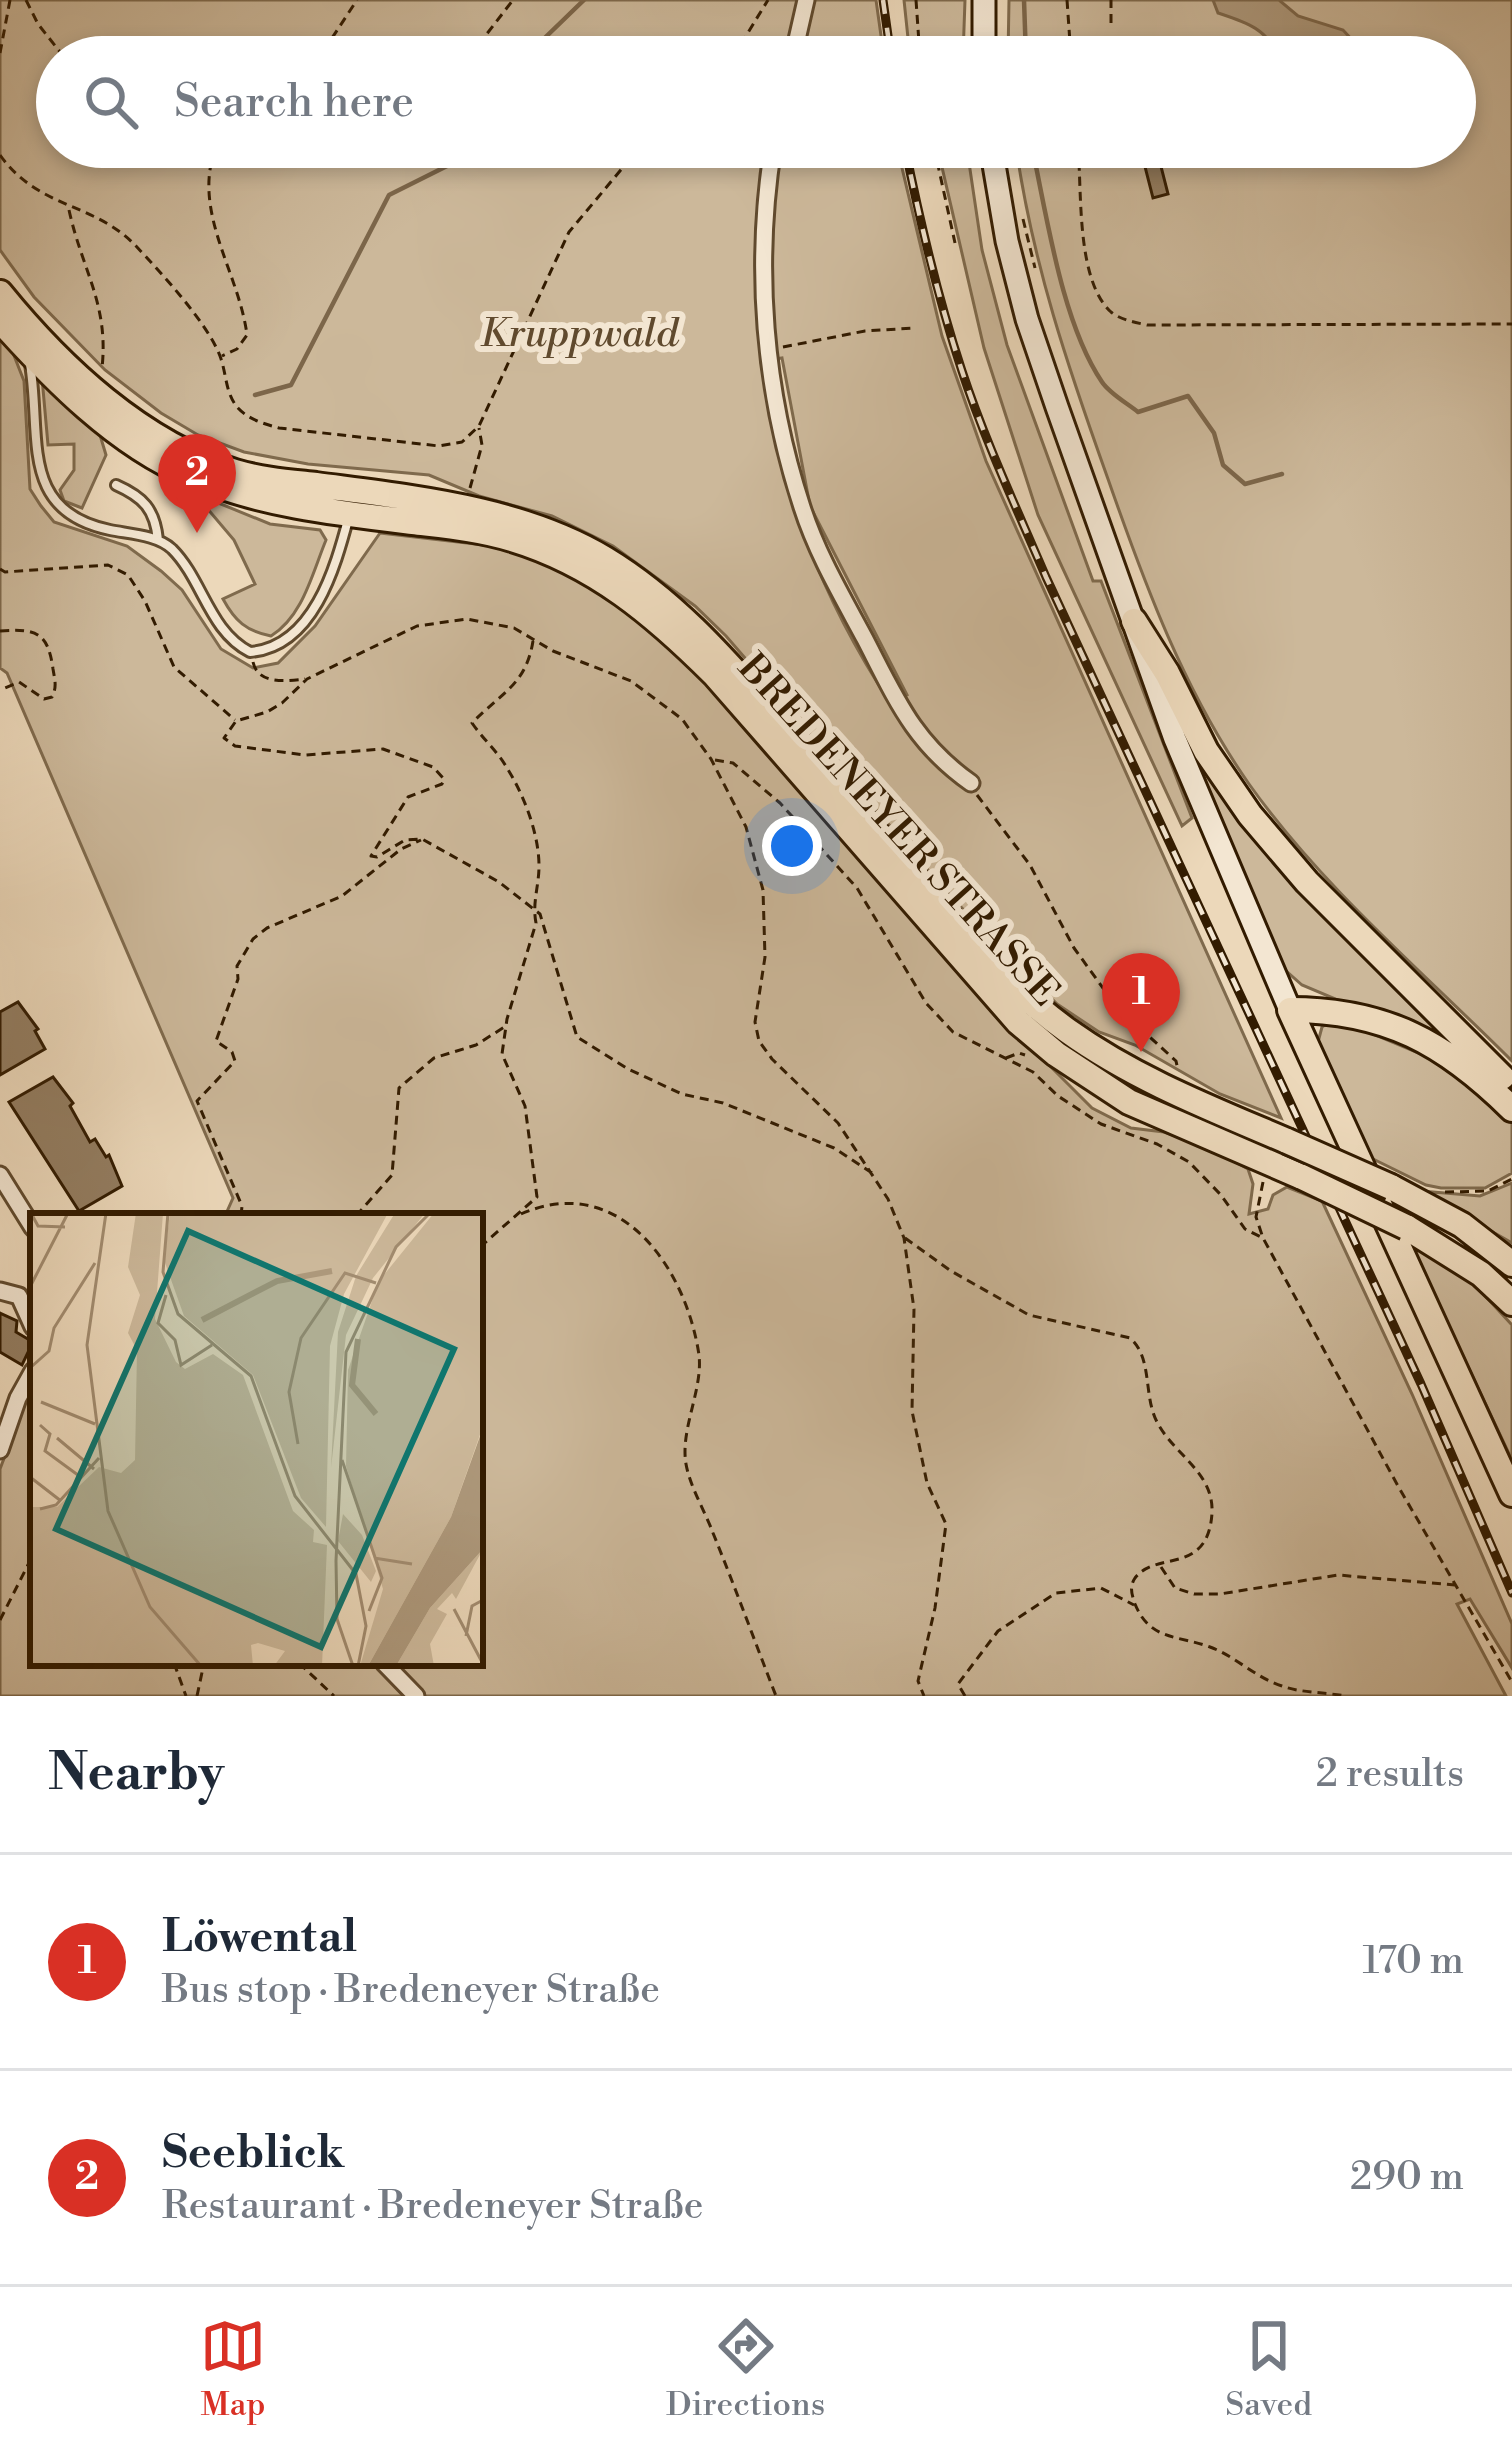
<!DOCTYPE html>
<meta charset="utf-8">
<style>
body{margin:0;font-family:"Libre Bodoni",serif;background:#f6f6f7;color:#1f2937}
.you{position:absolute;left:792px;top:846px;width:42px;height:42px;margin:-30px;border:9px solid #fff;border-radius:50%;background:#1a73e8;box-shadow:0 0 0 18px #1a73e833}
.badge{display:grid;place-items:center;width:78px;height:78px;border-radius:50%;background:#d93025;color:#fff;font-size:39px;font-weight:700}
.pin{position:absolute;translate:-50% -99px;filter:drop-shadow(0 3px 6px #0008)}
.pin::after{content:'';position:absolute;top:63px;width:42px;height:36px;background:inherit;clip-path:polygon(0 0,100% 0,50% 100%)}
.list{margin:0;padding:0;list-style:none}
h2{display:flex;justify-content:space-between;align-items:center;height:156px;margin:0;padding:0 48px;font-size:51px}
h2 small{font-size:39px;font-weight:400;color:#747a83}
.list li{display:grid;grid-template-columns:78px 1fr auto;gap:36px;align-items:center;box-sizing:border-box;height:216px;padding:0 48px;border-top:3px solid #e0e1e3}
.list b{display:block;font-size:45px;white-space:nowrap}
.list p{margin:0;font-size:39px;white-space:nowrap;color:#747a83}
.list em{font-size:39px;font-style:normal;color:#747a83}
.icon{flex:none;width:66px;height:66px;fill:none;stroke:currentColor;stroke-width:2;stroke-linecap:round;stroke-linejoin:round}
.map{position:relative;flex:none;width:1512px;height:1696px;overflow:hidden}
.search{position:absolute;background:#fff;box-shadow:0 6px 18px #0003;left:36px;right:36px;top:36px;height:132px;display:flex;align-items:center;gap:30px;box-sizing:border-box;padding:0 42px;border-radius:66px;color:#747a83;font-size:45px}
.sheet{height:588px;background:#fff}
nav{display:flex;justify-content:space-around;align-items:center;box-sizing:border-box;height:168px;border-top:3px solid #e0e1e3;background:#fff;font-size:33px;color:#747a83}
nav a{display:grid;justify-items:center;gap:6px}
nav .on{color:#d93025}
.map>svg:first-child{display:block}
.green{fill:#ccb89a;stroke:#7f6a4d;stroke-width:3;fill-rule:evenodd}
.water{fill:#ad987b;stroke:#7c664a;stroke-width:3}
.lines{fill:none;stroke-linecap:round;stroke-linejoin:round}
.stream{stroke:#7c664a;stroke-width:4.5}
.building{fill:#937d61;stroke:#321b00;stroke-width:3}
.service-casing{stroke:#604a2e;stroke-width:14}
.minor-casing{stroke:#604a2e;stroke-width:21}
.secondary-casing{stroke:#321b00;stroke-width:27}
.primary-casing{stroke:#321b00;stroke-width:30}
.path{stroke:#321b00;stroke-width:3;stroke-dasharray:9 6;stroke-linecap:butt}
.service{stroke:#f3e6d2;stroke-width:8}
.minor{stroke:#f3e6d2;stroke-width:15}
.secondary{stroke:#f3e6d2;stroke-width:21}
.primary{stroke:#ecd8ba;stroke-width:24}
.rail-casing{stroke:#321b00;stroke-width:9}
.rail{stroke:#f3e6d2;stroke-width:4.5;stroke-dasharray:14;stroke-linecap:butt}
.primary-bridge-casing{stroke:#321b00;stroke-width:30;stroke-linecap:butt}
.primary-bridge{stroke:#ecd8ba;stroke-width:24}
.labels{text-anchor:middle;stroke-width:12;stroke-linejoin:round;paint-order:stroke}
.park-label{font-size:39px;font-style:italic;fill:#604a2e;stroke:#f3e6d2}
.street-label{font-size:39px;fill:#321b00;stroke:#f3e6d2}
.inset-river{fill:none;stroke:#ad987b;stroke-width:6}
.inset-road{fill:none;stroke:#a28c70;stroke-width:3}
.view{fill:#0f766e;fill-opacity:0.15;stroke:#0f766e;stroke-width:6}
.inset-edge{fill:none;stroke:#321b00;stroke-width:6}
</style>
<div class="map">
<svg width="1512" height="1696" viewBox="0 0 1512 1696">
<rect width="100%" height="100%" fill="#ecd8ba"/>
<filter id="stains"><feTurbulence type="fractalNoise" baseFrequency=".00167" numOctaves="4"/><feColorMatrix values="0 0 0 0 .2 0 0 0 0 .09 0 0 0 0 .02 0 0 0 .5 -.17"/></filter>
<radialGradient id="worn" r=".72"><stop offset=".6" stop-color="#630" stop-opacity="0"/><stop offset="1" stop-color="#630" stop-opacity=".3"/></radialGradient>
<path class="green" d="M0,0H876L884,57H57V147H897L942,336L986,461L1281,1118L1220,1094L1135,1045L1099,1032L1057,1004L954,900L726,636L695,606L613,546L552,516L479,496L429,475L308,464L244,452L198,435L161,413L105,370L34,297L0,250ZM782,358L810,506L907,695L891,704C821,598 779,487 761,361Z
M904,0H965L963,57H910Z
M1009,0H1512V1061C1423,972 1322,887 1249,784C1184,691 1145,585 1108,479C1068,367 1033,265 1016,147H1455V57H1008Z
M924,147H972V156H968L982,250L1007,345L1093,581H1101L1192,818L1182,826L1038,515L984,348L941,163L927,165Z
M0,337L13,353L24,381L30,489L41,506L54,522L127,546L161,571L182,590L221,649L253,668L278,663L315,626L380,533L511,548L566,568L666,636L991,1007L1092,1108L1131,1128L1164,1132L1209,1147L1248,1169L1253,1184L1249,1214L1268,1209L1273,1195L1287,1187L1322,1201L1412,1394L1512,1624V1668L1470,1599L1457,1604L1506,1696H0V1469L33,1382V1663H480V1216H225L233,1198L7,673L0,668Z
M42,378L97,425L106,455L82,508L64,501L60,490L74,470V444L48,445Z
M211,500L270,524L320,530L326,540C312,574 303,616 271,636C246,631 235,621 223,599L255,584L234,540L206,507Z
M1181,723L1473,1057L1302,985L1284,969Z
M1335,1018L1457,1069L1512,1117V1173L1485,1188H1441L1426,1185L1369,1157L1318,1042L1322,1027Z
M1512,1183V1243L1421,1191L1480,1196Z
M1411,1246L1464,1273L1512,1325V1460Z"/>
<path class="water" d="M1213,0H1279L1298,16L1343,30L1368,57H1280C1265,28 1248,23 1218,13Z"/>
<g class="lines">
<path class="stream" d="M1024,0L1026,57
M525,57L584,0
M1032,147C1047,217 1062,323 1102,382C1110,394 1127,403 1138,412L1188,396L1214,433L1223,465L1245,484L1282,474
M255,395L291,385L389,195L455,162L465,147"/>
</g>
<path class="building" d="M1140,147H1156L1168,194L1153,198Z
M18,1002L38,1029L35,1031L45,1049L0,1075V1012Z
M53,1077L73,1103L70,1106L90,1142L95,1139L106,1157L109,1155L122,1186L79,1211L9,1102Z
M0,1313L17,1321L16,1332L33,1342L22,1365L0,1352Z"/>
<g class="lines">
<g class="service-casing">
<path id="service" d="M30,364C42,436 18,511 110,530C130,534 157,535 172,549C203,580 209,631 250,652C313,647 335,569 349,516
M116,485C143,497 155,509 158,540"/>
</g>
<g class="minor-casing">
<path id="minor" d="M793,57L806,0
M773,147C754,267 764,391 802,507C817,554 842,596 865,639C896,699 914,743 971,783
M0,1175L33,1228
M0,1291L19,1296L33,1327
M0,1450L18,1398L33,1371
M384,1663L416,1696"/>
</g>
<g class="secondary-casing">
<path id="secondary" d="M984,57V0
M991,147L1007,241L1027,319L1057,407L1175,739L1290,1010"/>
</g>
<g class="primary-casing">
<path id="primary" d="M0,293C60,367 142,444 235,472C262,480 289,482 316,485C413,498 520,508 605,559C671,599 721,655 771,712C821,769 871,827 920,884C965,935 1012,991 1068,1031C1135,1079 1212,1109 1287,1141
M0,320C52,378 117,445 190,475C262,505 336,513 413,522C446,526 480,529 512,539C595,564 655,615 715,675L1018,1022L1056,1054L1129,1102L1302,1177
M1134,621L1167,673L1206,751L1250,815L1307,882L1502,1077
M1512,1109C1445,1043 1386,1010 1290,1010L1512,1494
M1391,1187L1462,1225L1512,1264
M1406,1227L1481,1274L1512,1303"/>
</g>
<path class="path" d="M26,0L38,24L64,57
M916,0L920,57
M1067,0L1071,57
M1111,23V0
M0,53L10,0
M309,57L332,38L357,0
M469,57L513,0
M733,57L768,0
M216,147C191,211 239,272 247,335L237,349L222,356
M934,147L955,243
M1078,147C1082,192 1076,280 1111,312C1121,320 1134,322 1147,325L1512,324
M0,155C38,209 94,202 136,246C161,273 207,322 220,356C227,375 225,393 238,408C249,420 265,424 279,428L439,446L462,442L479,426L569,232L640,147
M69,210C82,270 109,304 102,368
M1023,219L1035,268
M783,347L865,331L916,328
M470,488L482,445L479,428
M0,569L5,572L108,565L128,575L145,601L174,667L235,720
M0,631C37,628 48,633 53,669C55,681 57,687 52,697L44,699L19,682L0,690
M253,662C258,685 286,681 305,679
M715,760L733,763L780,803L857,888L926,1003L953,1032L1033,1072L1058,1096L1101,1124L1157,1144L1189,1162L1221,1195L1245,1229L1263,1238
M977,795L1030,865L1074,948L1116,1006L1176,1061L1178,1070
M1006,1058L1019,1053L1025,1055
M872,1173L834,1148L723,1103L682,1094L628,1069L577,1037L540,914L499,882L422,839L405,840L377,857L371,856L408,797L442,784L444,779L433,767L383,749L305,755L235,746L224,738L236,721L267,712L282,703L307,679L369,649L417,626L467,619L514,628L553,651L631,681L682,719L711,759L746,827L763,890L765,957L755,1022L759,1041L772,1059L838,1123L888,1199L904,1238L914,1309L912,1411L927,1483L946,1524L935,1608L918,1681L924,1696
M1263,1182L1256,1217L1263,1238L1398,1486L1512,1682
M1445,1192L1488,1191L1512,1179
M521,1214C619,1171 686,1267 699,1355C703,1390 680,1429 686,1464C690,1487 705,1511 713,1533C735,1587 755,1642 776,1696
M241,1216L242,1206L197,1101L235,1061L232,1052L216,1041L238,979L237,966L253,939L267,928L342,896L401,849L421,840
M356,1216L392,1175L399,1088L434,1058L476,1045L506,1026
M905,1238L951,1271L1029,1315L1130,1338C1153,1358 1143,1395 1157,1422C1174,1455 1214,1472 1212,1513C1208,1576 1156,1550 1135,1578C1129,1587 1132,1595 1135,1604C1150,1641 1178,1635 1210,1647C1235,1656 1256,1678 1282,1686C1301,1693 1324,1692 1345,1696
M480,1247L537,1197L525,1106L502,1054L507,1019L536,923C532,903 539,886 539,866C539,834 524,795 507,768C498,752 483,739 472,723C501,693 526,685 533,641
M1161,1567L1175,1588L1194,1594H1220L1338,1575L1455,1585
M0,1620L33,1555
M174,1663L186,1696
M299,1663L334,1696
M197,1696L204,1663
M965,1696L958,1684L998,1631L1056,1593L1101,1588L1134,1605"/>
<use href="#service" class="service"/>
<use href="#minor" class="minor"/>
<use href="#secondary" class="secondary"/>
<use href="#primary" class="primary"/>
<g class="rail-casing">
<path id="rail" d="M883,0L891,57
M905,147C920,222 938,298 962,371C985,441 1017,509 1046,577L1421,1384L1512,1593"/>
</g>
<use href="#rail" class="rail"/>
<g class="primary-bridge-casing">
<path id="primary-bridge" d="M1287,1141L1391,1187
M1302,1177L1406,1227"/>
</g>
<use href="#primary-bridge" class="primary-bridge"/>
</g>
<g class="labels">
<g class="park-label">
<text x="579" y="346">Kruppwald</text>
</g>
<g class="street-label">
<text transform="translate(900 829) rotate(48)" y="14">BREDENEYER STRASSE</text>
</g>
</g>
<g transform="translate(30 1213)">
<rect width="453" height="453" fill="#ecd8ba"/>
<path d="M106,0H133L125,106L146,149L155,156L183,141L213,162L263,298L284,317L283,329L297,332L292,453H244L255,438L228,430L221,432L223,453H0V294H27L69,254L91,260L105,247L107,137L98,120L110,82L98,54ZM140,0H358L314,81L300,133L296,314L271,285L223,162L154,103L134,47ZM365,0H395L343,65L316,122L301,255L308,119L326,63ZM404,0H453L452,216L421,304L338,453H330L353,376L316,253L318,157L349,68ZM313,301L332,322L346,358L341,369L308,328ZM453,336L426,386L422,380L407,396L417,401L400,431L404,453H366L400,395Z" fill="#ccb89a"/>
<path d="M453,215V336L400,395L366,453H338L421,304Z" fill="#ad987b"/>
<path class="inset-river" d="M172,107L247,68L302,58M328,126L322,172L346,201M348,453L437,297L453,238"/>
<path class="inset-road" d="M1,0L8,13L35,14M76,0L57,132L78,298L120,394L171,453M138,0L133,59L148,101L221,163L265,283L326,361L336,413L328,453M0,74L38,0M136,82L128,110L145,127L151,152L182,132M0,155L19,138L24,115L65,50M11,189L65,211M10,212L20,221L15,238L52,265M27,225L64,256M268,231L259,179L271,125L315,60L346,70M312,247L352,365L339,398M0,264L31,288M10,296L26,292L69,245M344,345L382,351M424,396L453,451M436,423L442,393L453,387M323,453L307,406L306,348L316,139L366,34L400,0"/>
<path class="view" d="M158,18L424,136L291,434L26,316Z"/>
<rect width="453" height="453" class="inset-edge"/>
</g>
<rect width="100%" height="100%" filter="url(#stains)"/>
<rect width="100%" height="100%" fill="url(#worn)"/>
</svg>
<div class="you"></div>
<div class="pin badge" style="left:1141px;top:1052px">1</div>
<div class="pin badge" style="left:197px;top:533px">2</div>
<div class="search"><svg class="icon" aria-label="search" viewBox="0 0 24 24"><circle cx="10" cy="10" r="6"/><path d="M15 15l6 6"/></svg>Search here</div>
</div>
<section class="sheet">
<h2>Nearby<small>2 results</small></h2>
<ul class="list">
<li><span class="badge">1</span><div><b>Löwental</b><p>Bus stop · Bredeneyer Straße</p></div><em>170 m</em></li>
<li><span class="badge">2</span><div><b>Seeblick</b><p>Restaurant · Bredeneyer Straße</p></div><em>290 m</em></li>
</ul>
</section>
<nav>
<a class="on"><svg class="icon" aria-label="map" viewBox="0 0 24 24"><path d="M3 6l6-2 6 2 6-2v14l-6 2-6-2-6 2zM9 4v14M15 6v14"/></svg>Map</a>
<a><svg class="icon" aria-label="directions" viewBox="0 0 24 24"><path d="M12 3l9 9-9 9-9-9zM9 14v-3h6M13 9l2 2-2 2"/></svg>Directions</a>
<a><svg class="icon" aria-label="saved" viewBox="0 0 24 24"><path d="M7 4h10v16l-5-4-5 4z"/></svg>Saved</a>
</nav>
